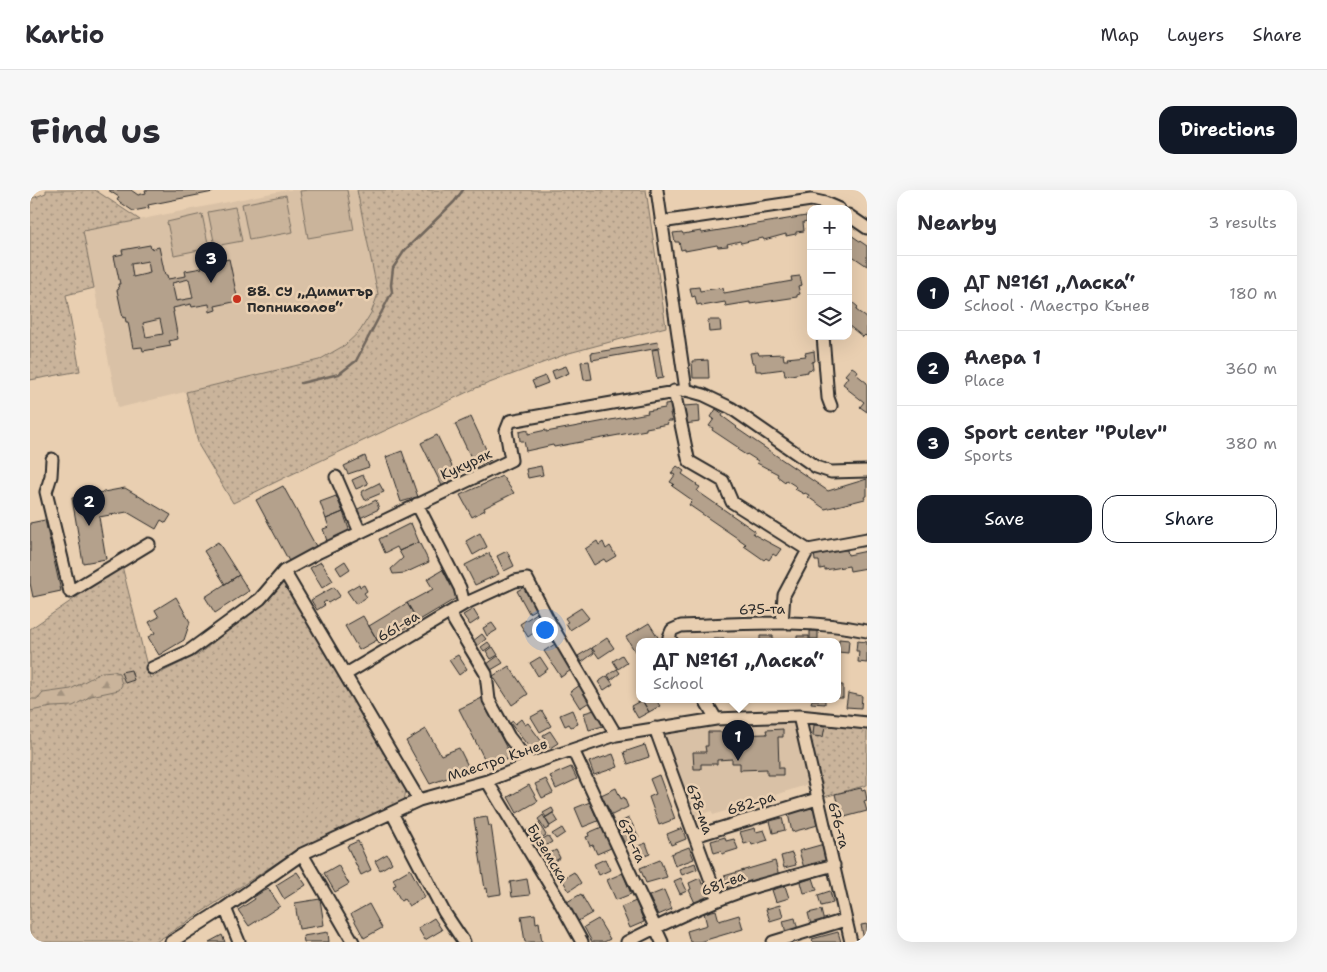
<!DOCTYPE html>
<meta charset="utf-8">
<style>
body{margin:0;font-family:"Shantell Sans",sans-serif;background:#f7f7f7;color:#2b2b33}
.controls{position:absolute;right:15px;top:15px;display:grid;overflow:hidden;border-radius:10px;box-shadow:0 5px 20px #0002}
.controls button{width:45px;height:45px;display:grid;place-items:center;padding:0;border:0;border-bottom:1px solid #e1e1e2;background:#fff;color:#2b2b33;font:25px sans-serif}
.you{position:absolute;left:514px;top:439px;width:18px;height:18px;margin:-12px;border:4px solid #fff;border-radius:50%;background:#1a73e8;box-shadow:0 0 0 8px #1a73e833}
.badge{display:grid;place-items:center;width:32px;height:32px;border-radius:50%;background:#111827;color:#fff;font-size:16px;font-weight:700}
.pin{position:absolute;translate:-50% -41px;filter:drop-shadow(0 1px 2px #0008)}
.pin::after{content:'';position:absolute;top:26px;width:18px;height:15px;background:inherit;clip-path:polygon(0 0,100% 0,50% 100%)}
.popup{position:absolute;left:606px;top:448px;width:205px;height:65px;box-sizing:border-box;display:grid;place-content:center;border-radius:10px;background:#fff;filter:drop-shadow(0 1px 4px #0005);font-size:16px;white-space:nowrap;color:#7c7c81}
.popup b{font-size:19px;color:#2b2b33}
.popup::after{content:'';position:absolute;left:50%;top:100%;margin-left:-10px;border:10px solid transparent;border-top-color:#fff}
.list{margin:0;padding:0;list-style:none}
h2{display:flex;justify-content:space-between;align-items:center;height:65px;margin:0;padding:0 20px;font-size:21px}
h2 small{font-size:16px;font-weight:400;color:#7c7c81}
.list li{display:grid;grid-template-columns:32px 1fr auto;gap:15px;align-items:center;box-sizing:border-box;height:75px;padding:0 20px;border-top:1px solid #e1e1e2}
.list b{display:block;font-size:19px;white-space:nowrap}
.list p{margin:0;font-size:16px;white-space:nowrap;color:#7c7c81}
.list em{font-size:16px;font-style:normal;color:#7c7c81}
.actions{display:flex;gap:10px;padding:15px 20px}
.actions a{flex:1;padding:11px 0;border:1px solid #111827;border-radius:15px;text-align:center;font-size:18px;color:#111827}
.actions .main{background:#111827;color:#fff}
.icon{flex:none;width:28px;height:28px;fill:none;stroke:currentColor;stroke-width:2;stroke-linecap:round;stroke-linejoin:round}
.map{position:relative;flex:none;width:837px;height:752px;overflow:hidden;border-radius:15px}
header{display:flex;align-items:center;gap:30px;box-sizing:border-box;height:70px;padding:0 25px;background:#fff;border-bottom:1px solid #e1e1e2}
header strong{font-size:24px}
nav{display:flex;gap:28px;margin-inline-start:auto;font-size:18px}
.intro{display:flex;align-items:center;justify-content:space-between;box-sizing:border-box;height:120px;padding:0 30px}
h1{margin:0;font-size:35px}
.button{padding:12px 22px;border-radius:15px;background:#111827;color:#fff;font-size:18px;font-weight:700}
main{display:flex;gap:30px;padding:0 30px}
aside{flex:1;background:#fff;border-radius:15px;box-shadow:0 5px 20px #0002}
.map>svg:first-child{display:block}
.built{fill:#d9c1a6}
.green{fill:url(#green-dots);stroke:#7a7063}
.forest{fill:url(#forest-firs);stroke:#7a7063}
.pitch{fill:#cab49b;stroke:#7a7063}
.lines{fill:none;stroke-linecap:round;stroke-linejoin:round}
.stream{stroke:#70665c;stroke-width:2.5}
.building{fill:#b4a18c;stroke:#2b2b2b;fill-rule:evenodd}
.minor-casing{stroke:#2b2b2b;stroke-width:15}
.minor{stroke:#e9cfb1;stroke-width:11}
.poi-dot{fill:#c8321e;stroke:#e9cfb1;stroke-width:2}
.labels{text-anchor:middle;stroke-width:5;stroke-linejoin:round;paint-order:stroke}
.poi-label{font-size:14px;font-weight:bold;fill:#2b2b2b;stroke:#e9cfb1;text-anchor:start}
.street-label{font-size:14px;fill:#2b2b2b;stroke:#e9cfb1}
</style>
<header>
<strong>Kartio</strong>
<nav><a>Map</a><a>Layers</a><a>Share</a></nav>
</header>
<div class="intro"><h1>Find us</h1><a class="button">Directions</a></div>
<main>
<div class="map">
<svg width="837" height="752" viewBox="0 0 837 752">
<defs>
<pattern id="green-dots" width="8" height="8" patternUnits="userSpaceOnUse" patternTransform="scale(1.25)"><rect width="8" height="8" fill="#cab49b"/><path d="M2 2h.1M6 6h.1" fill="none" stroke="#a4937f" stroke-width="1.8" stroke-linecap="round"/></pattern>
<pattern id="forest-firs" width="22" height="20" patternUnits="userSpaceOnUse" patternTransform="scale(1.25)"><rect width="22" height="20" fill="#cab49b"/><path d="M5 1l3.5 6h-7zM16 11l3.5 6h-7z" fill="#a4937f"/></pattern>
</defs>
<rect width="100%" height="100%" fill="#e9cfb1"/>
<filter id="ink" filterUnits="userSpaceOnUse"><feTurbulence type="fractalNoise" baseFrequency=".02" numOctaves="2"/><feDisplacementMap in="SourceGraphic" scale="10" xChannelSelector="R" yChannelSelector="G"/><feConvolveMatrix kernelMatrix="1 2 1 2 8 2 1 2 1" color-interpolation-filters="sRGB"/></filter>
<g filter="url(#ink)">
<path class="built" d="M257,0H327L348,104L341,123L330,141L315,155L289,170L88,218L53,41Z
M723,532H764L779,594L683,625L682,621L663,627L634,547L637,543L674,536Z"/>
<path class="green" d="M16,0H65L110,30L53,41L64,98L36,105L50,181L0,190V9L16,3Z
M327,0H616L636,137L539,163L446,198L258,286L203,313L169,256L156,202L289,170L315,155L330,141L341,123L348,104Z
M92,376L120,488L169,464L235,410L253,391L376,599L374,612L268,659L126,752H0V439Z
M769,526L837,533V595L787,609Z"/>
<path class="forest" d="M84,481L89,483L92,495L89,500L61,506L43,516L22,517L0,521V509H8L13,503L41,499L72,482Z"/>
<path class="pitch" d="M279,0H317L324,40L278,48L270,1Z
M256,5L263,42L219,50L212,14Z
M205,17L212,51L185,56L178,22Z
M172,24L179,58L144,65L137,32Z"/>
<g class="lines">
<path class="stream" d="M271,193L309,184L326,171L362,102L361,95L363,78L375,60L424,12L433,0"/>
</g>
<path class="building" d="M78,0H101L108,5L116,3L115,0H183V2L118,15L119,18L103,21L87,10L89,7Z
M776,26L777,31L773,32L774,41L766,42V44L756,46V44L734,50L733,48L711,53L710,51L697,54L698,56L688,57L687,55L655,61V59L651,60L649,52H645L643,43L652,42L653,44L671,41L672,43Z
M818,43L837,56V76L818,63Z
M120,55L121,59L129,57L135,85H137L138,89L156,86L155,81L172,78L170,71L176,69L177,74L199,69L208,111L185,116L186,120L180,122L179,114L162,117L161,114L143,118L144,122H143L148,149L139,151L141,156L113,161L112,157L103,158L98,132H96L95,127L93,128L87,100L89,99L88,94H90L84,66L93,64L92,60ZM118,71L120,83L103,87L101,74ZM159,89L163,108L146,111L142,93ZM130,129L133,144L116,147L113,133Z
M770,86L772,95L768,96L770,104L767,105V107L720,114V112L696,116L695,112L672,116L671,114L667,115L665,106L662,107L660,98L669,97L670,101L689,98V99L693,98L694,103L762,91L761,87Z
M821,111L828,117L826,120L837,128V147L835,145L833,147L818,135V115Z
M678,130H690L691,141L679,142Z
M628,152L629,158L562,170L561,163Z
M628,159L633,188L627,189L622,160Z
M784,161L785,171L782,172L783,179L778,180V182L755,186L754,179L731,182V181H726L725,173H722L720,163L728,162L729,165L753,164L754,170H758L757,168L776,166L775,163Z
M678,170L679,188H663L662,171Z
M559,171L562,189L554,190L551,172Z
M536,176L539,183L525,189L522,181Z
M822,177L828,181L826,184L837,193V222L830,217L834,212L816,198L817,197L813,194L818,187L815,185Z
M515,186L518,193L505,198L502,191Z
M642,214L644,223H640L642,231H637L638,234L616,238V240L524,257L523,255L496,261L494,251H490L489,242L498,240V244L516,240V242L618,223L617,221L635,218V215Z
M669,215L670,232L654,234L653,216Z
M686,219L693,224L692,226L707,237L706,238L798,301L837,289V306L834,307L835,309L795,319L778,307L779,305L775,303L774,304L765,299L767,297L756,290L755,292L747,286L748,284L727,273L728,271L717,264L716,265L708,260L709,258L682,240L683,238L679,236L684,229L681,227Z
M441,227L461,270L446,278L425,234Z
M407,245L428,289L412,296L391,253Z
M372,261L388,307L371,312L356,267Z
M335,266L339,277L318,284L314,276Z
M511,276L513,285L498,288L496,279Z
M647,276L654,281L652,284L667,294L666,295L670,297L667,301L725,341L723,344L751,359L746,366L743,364L739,370L736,368L734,370L714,356L716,354L659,315L662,310L642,296L644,294L640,292L645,285L641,283Z
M333,285L338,294L326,299L322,290Z
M472,286L484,303L454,318L455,320L442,327L430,305Z
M349,293L354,302L335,310L331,302Z
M253,296L287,358L260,373L226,310Z
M95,298L141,325L136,333L131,330L126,339L97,322L69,327L76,369L53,373L42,308Z
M306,306L313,322L296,329L290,312Z
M346,310L349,319L330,328L326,320Z
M313,322L320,342L297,351L293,339L299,337L296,329Z
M15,330L31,401L3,407L0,393V333Z
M381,333L389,352L369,361L367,357L355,363L349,349Z
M450,343L457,357L443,365L436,351Z
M567,351L569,355L573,352L576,359L580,356L586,366L576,372L574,369L564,375L555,359Z
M188,352L209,385L195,394L174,361Z
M389,352L399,372L375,383L363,384L361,379L373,368L369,361Z
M812,360H817L818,365L837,361V378L820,381L819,376L795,380V378L790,379L789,371H785L784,362L792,361V364Z
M477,361L484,376L474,381L467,366Z
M459,363L469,384L445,395L435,375Z
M315,371L320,379L311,385L306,377Z
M291,372L303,391L292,398L280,378Z
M414,379L430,406L388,431L377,413L403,399L397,389Z
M209,385L219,401L185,423L175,407Z
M329,394L330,397L334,395L337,401L334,403L337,407L326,414L317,401Z
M496,396L508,418L499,423L487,401Z
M304,397L310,406L298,413L296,411L293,413L295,415L287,420L281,410Z
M146,407L160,432L154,450L129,465L118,447L125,443L119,432L129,427L125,420Z
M377,413L388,431L349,453L339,436Z
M551,418L559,428L540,440L536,433L538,432L535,428Z
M443,419L449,429L440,435L433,425Z
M507,423L513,433L508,436L509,439L498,447L490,434Z
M333,426L347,450L329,460L315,436Z
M462,433L467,440L457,446L453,438Z
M619,433L631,452H609V468L596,447Z
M780,441H788V449H780Z
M452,444L456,449L447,456L443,451Z
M730,446H743V452H730Z
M767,446H779V452H767Z
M577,448L584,458L569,468L562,458Z
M683,448H694V452H683Z
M809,449L819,450L818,463L808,462Z
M827,451L837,452V473L828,472L829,461H826Z
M458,452L461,456L454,461L451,457Z
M528,452L544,478L531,487L514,461Z
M463,457L468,465L461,469L456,461Z
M561,458L564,463L552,472L548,466Z
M428,465L437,479L429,485L419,470Z
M592,465L597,473L588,479L583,471Z
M468,466L473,473L461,480L457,474Z
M510,467L518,479L508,486L500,473Z
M479,476L498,504L482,515L463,486Z
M587,479L590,483L581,490L578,485Z
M101,480L104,490L95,493L91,482Z
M577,486L583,494L574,500L568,492Z
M553,493L564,509L550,518L540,502Z
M807,495H813V508H807Z
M818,503L832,506L831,518L816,517Z
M452,508L481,567L459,578L429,519Z
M612,510L619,522L608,528L601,516Z
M612,510H626L630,516L619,522Z
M782,510H795V514L781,513Z
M568,519L573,536L559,540L554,523Z
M542,520L548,534L541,537L539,534L535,536L530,525Z
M512,521L521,536L510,542L501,527Z
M491,529L495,535L498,533L512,552L509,554L513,558L508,561L503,562L480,533L483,531L485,534Z
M784,535L795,536L793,547L783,546Z
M396,539L411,565L429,558L440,580L400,594L376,551Z
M753,539V547H748L749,578H753V585H737V579L710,580V573H702V569L687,570V574H671V579H664L663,562H676L675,556H678V542H704V545L737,544L736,540Z
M520,541L528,553L520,558L513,545Z
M615,555L619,567L598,574L594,562Z
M583,564L588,577L564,585L559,572Z
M541,577L547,589L526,599L520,586Z
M629,585L645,629L629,635L619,607L626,604L620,589Z
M516,589L523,603L512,608L505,594Z
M499,595L508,611L487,623L478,607Z
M586,598L591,609L594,607L598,617L582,625L571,605Z
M831,598L832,600L835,599L837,610L834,611L837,621L811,628L805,604Z
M560,612L568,631L553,637L545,618Z
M784,617L788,635L762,642L758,624Z
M522,618L524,622L516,627L513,623Z
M523,623L528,631L520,636L515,628Z
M513,625L520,637L515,640L508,629Z
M457,627L459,636L461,635L471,704L458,706L457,698L455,699L444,629Z
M599,628L609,647L595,654L585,634Z
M752,628L755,640L743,643L740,631Z
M509,633L516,645L503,653L496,641Z
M572,637L581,658L567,664L563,655L560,656L556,647L559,646L558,643Z
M532,638L535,643L526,649L522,644Z
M652,638L656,649L641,655L637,644Z
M725,638L726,642L734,640L738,650L722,655L721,652L714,654L710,642Z
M518,646L522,652L515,656L511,650Z
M695,647L696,651L704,649L708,659L692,664L691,661L684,663L681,651Z
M328,651L341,680L331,685L317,656Z
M616,653L620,664L607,669L603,658Z
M794,654L799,671L774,678L769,661Z
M659,657L664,669L645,676L641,664Z
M526,660L530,668L523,672L526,678L520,682L511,668Z
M762,663L766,675L754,678L751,666Z
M357,664L362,673L350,680L345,671Z
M575,669L580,680L569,685L564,674Z
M630,670L637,687L616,693L610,678Z
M745,671L749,686L699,702L694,686Z
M665,673L667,679L652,685L649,679Z
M308,675L319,694L305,702L294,683Z
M380,679L395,707L379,716L374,709L371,711L363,696L366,695L363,689Z
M267,682L276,695L254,709L246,695Z
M544,682L551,693L539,701L532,689Z
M593,683L601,704L586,710L577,690Z
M651,688L657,701L650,704L644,691Z
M670,688L672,694L674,693L680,707L665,713L659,700L661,699L659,693Z
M783,688L787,700L774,703L771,692Z
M497,689L500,705L482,707L480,692Z
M755,696L759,708L746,712L742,700Z
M238,698L250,716L219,736L208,720L225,709L224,707Z
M634,700L642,719L628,725L619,706Z
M800,701L803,713L791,716L788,705Z
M551,704L562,723L548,731L537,712Z
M290,709L294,735L269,739L265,713Z
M606,711L614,732L600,738L591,717Z
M339,714L352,738L334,748L321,724Z
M750,715L753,727L740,731L736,719Z
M686,720L689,731L709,725L713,739L669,752H660L657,741L677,735L674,723Z
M791,720L794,732L781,735L778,723Z
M505,724L506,733L509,732L512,752H495L491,726Z
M404,728L412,740L395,750L388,738Z
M765,728L768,740L756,743L753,731Z
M568,729L580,749L574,752H562L554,737Z
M837,734V749L834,750L831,735Z
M298,742L299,752H274L273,746Z
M808,742L811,752H783L782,749Z
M192,745L195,752H179Z"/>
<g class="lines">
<g class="minor-casing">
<path id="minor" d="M627,0L656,200
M818,25L837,38
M631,32L781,10L795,13L809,19
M793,146L798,208L801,216
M644,201L658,268L660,272L693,291L702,312L778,360L837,349
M22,269L21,286L16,302L40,402L119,354
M306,287L330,342
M387,314L430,398L434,414
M254,381L389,610
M421,422L424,431L456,484L459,510L479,547L500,574
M752,433L754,405L778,360
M642,452L639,447L642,440L651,436C712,434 776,428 837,441
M122,478L159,461L230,409L254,381L289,362L481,270L476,241L480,231L656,200L674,205L701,218L786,277L801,282L837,281
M316,484L434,414L485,391L497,389L520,433L586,545
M675,510L686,529
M769,526L821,752
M625,538L688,710
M543,560L632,752
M457,591L527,707L552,752
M362,623L414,722L434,752
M665,646L787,609
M272,664L323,752
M195,718L209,752
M141,752L195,718L272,664L389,610L457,591L500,574L586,545L686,529L769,526L837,533
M597,752C638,731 682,710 727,696C752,689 778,682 804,675
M743,752L815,730"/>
</g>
<use href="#minor" class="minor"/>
</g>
</g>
<circle class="poi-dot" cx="207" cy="109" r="5"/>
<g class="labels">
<g class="poi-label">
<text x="217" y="106">88. СУ „Димитър<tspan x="217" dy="16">Попниколов“</tspan></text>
</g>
<g class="street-label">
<text transform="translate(436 274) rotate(-25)" y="5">Кукуряк</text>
<text transform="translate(732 419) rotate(-1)" y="5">675-та</text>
<text transform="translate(368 436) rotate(-31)" y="5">661-ва</text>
<text transform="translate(467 570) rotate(-19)" y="5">Маестро Кънев</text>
<text transform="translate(721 613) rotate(-17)" y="5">682-ра</text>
<text transform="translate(670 619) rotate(70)" y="5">678-ма</text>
<text transform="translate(809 635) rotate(75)" y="5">676-та</text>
<text transform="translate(602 650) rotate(65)" y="5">679-та</text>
<text transform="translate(518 663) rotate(59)" y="5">Буземска</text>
<text transform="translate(693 693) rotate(-21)" y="5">681-ва</text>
</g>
</g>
</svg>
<div class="controls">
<button>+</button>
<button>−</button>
<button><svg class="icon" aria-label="layers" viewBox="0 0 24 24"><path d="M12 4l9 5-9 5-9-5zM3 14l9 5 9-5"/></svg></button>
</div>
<div class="you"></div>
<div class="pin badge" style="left:708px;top:571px">1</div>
<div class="popup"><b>ДГ №161 „Ласка“</b>School</div>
<div class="pin badge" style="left:59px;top:336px">2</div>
<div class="pin badge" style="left:181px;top:93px">3</div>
</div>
<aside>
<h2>Nearby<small>3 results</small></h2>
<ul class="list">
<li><span class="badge">1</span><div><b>ДГ №161 „Ласка“</b><p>School · Маестро Кънев</p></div><em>180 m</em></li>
<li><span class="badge">2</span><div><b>Алера 1</b><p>Place</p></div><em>360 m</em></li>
<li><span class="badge">3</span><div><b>Sport center &quot;Pulev&quot;</b><p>Sports</p></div><em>380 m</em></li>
</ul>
<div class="actions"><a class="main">Save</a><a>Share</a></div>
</aside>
</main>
